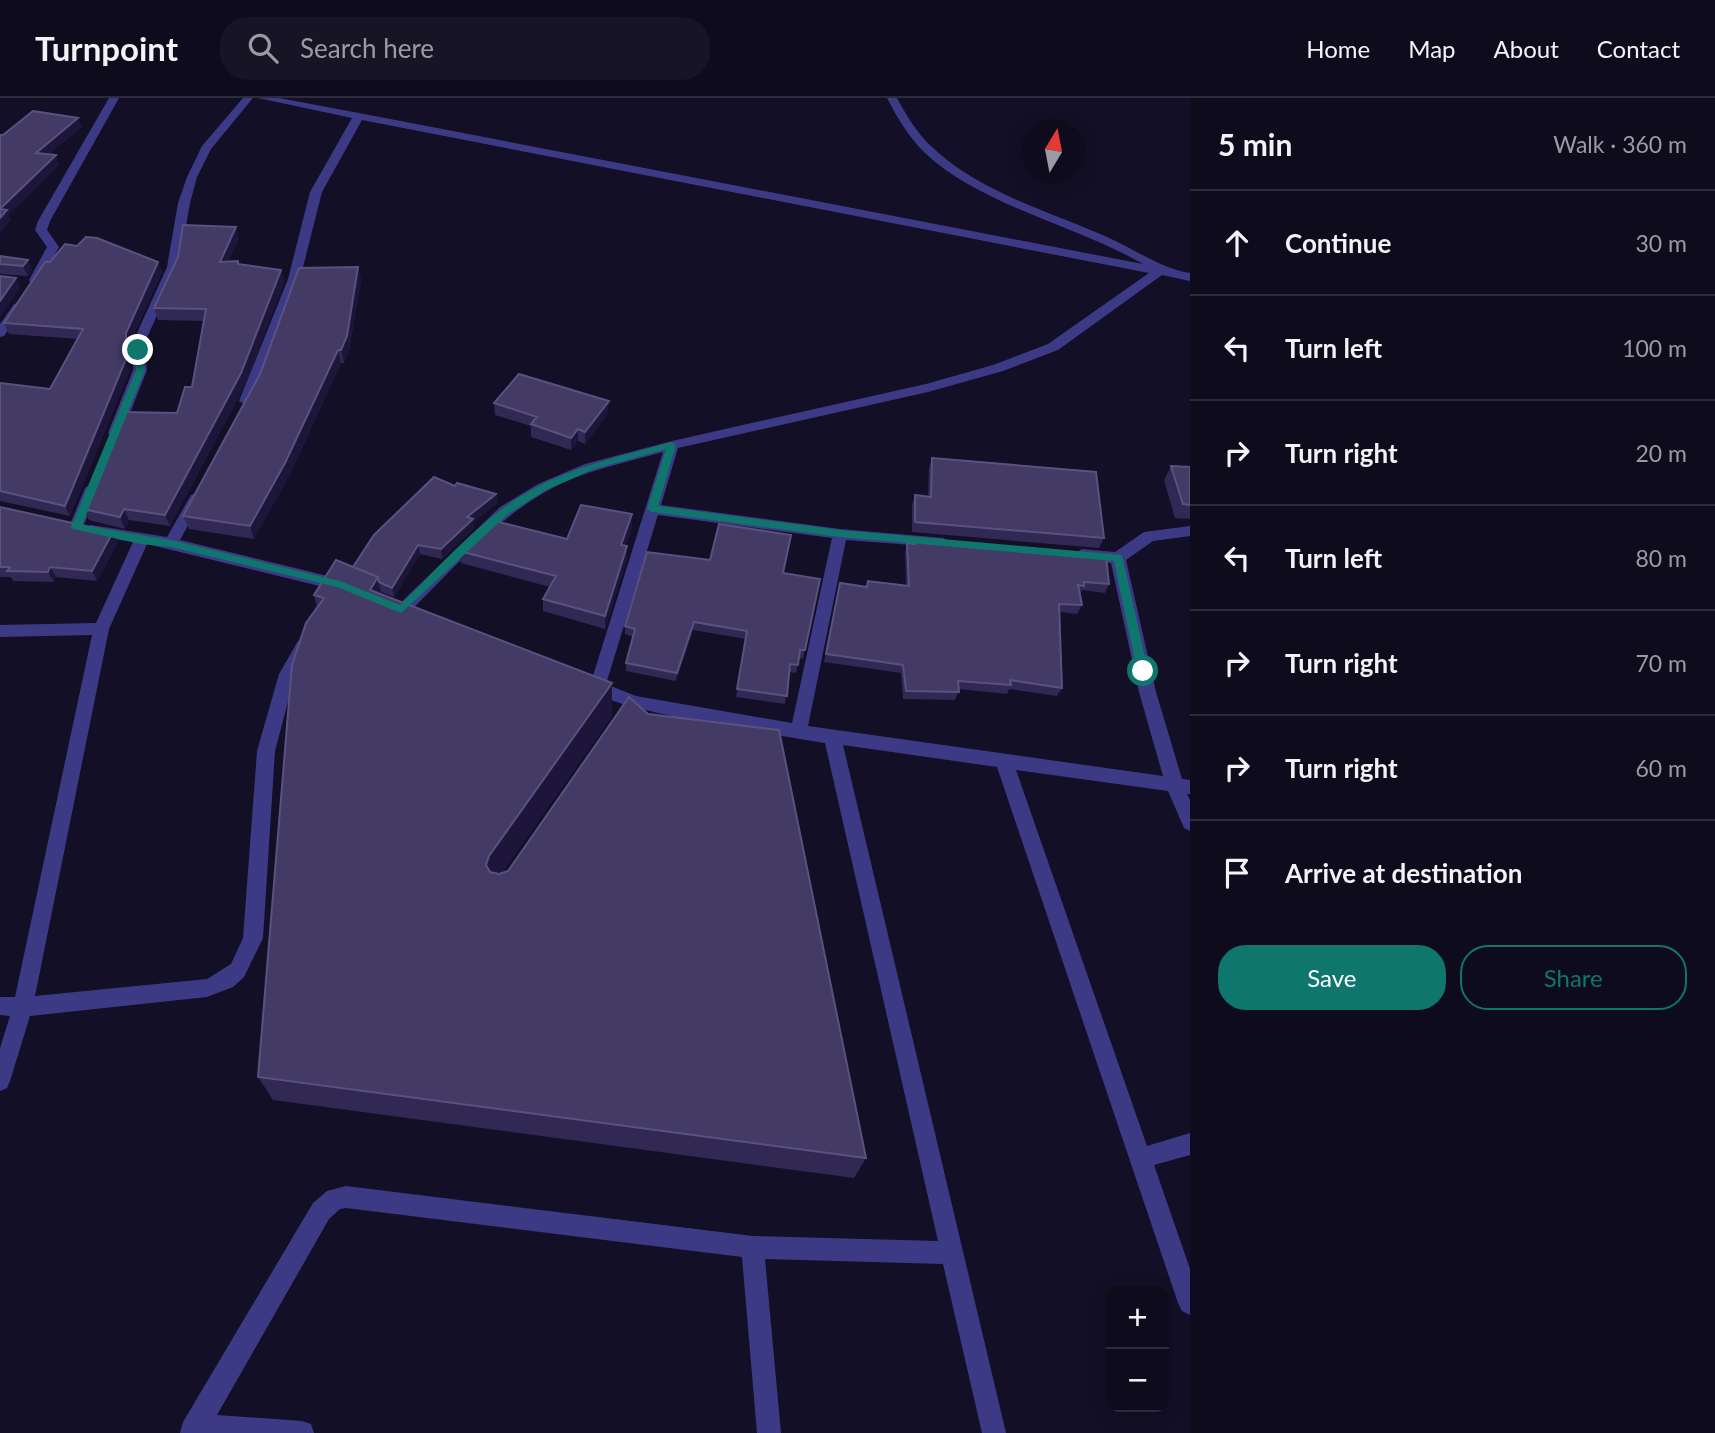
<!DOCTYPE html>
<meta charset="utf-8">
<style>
body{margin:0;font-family:Lato,sans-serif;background:#171425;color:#f1f3f6}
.controls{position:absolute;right:21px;bottom:21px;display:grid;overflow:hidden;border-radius:14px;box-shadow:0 4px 18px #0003}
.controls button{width:63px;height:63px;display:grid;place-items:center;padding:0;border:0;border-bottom:2px solid #2e2b3b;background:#0e0b1c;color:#f1f3f6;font:35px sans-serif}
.compass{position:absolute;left:1022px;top:21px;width:63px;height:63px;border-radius:50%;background:#0e0b1c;box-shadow:0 4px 18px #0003;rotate:10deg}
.stop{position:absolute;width:21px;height:21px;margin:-16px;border:5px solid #0f766e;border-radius:50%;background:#fff}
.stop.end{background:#0f766e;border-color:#fff;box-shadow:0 2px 7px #0008}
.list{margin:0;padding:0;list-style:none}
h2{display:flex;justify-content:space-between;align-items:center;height:91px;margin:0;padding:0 28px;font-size:30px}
h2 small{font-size:23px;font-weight:400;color:#9b9ba3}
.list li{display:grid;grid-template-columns:46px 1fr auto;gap:21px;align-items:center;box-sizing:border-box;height:105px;padding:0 28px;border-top:2px solid #2e2b3b}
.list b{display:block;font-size:26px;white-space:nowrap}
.list em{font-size:23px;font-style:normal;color:#9b9ba3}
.actions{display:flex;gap:14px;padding:21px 28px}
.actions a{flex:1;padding:16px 0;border:2px solid #0f766e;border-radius:28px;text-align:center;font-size:24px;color:#0f766e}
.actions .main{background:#0f766e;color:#fff}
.icon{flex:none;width:38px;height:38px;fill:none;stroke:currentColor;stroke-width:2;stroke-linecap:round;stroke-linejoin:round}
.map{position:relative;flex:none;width:1190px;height:1335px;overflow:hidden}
header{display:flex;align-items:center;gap:42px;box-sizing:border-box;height:98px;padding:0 35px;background:#0e0b1c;border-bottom:2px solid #2e2b3b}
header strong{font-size:33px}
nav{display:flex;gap:38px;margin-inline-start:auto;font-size:24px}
.search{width:490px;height:63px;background:#171425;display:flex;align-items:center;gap:18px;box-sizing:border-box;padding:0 24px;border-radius:28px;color:#9b9ba3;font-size:26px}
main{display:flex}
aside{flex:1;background:#0e0b1c}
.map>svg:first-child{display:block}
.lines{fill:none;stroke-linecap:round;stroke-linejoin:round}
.minor{fill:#3d3a85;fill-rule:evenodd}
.wall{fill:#312854}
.shaded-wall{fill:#1d163a}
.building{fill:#433a66;stroke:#5a527e;stroke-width:2}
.route{fill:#0f766e}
</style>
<header>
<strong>Turnpoint</strong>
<div class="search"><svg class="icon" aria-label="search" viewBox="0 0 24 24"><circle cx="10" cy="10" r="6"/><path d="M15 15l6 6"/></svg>Search here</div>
<nav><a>Home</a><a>Map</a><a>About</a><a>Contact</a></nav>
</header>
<main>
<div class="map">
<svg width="1190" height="1335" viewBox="0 0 1190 1335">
<rect width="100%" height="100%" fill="#130f26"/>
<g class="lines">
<path class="minor" d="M109,0H119L50,123L47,132L59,149L39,185H31L29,182L47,149L35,132L38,123Z
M243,0H253L211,51L197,79L190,105L179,169L144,246L147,272L122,335L120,338H110L108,335L133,272L132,246L167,169L178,105L187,79L202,48Z
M258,0H279L359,15L1143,166C1076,127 978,107 923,53C908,38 897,19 887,0H897C906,17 917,35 931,48C978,94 1049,113 1107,139C1136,152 1160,170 1190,175V183L1162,177L1058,252L1003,273L928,294L678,350L661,407L840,431L944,440L947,444L944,448L939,449L846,442L808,628L1163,678L1139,594L1111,465L1082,461L1074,456L1082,451L1115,454L1144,434L1190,428V438L1153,443L1126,462L1156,594L1182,681L1190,682V696H1187L1190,702V733L1184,730L1168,693L1016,672L1147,1048L1190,1035V1057L1154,1067L1190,1171V1217L1182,1213L1178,1205L997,669L843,647L1006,1335H982L943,1166L765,1161L781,1335H757L742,1159L346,1110L340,1111L329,1121L217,1317L302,1323L311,1326L314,1335H180L183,1324L313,1105L327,1093L346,1088L753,1138L938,1143L825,645C787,638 598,612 583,587L585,582L592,581L663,354C624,365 582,373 547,393C493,423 451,474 407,516H395L393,512L500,409L538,386L585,366L672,343L926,286L993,267L1048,246L1149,175L362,22L322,94L300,181L253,303L246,307L239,303L288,181L310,94L352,20ZM658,417L832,440L792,625L636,598L606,586Z
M18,205L24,209L4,238L0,239V226L14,206Z
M92,385L99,390L83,429L81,433H71L69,429L85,390Z
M196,395L203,400L180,442L344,482L352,488L344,494L147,446L109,531L35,898L207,881L231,866L243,840L257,653L279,576L298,543L304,541L312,547L295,577L275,653L263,840L244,879L233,889L207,899L30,918L10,983L7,990L0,993V950L10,918L0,917V899H15L92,537L0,539V527L96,525L133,444L86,436L84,432L86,428L91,427L167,439L191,397Z"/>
</g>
<path class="wall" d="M239,141L228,163H238L239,167L281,172L284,184L245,287L170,428L129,422L125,431L89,422L83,411L177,315L192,289L204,223L158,222L154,210Z
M0,158L32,172L28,178L0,176Z
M158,164L162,174L130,245V272L70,418L0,403V285L50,291L78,241L9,236L4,225Z
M358,169L361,183L349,252L344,265H341L289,378L254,441L189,431L183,418L260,276Z
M494,305L608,315L585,346L578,343L571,352L531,339V328L495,317Z
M932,360L1104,440L1099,450L912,434V407L915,397L928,399L929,370Z
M1171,368L1190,369V421L1175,420L1164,382Z
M455,388L496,396L497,405L474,424V430L442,461L420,456L394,499L381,494L382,496L612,585V618L501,776L866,1060L854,1080L273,1002L258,979L317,510L314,497L353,469Z
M0,409L113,434L118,444L97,483L56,479L54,484L13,483L11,479H0Z
M632,429L625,448H627V461L605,531L543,513V501L550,489L461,465L459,453L567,441Z
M915,442L1109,486L1105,495L1082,492L1080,496L1082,507L1077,516L1060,514L1062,590L1057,598L1009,591L1007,596L959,591L955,602L903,601L901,575L824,564L840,485L866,489L868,483L906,488L905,454L907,445L914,446Z
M784,475L820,481L803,561L799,560L796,575L789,574L785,606L736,599L746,541L693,532L676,583L626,573V565L633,539L625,536V528Z"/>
<path class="shaded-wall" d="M78,20L82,29L40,64L36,55Z
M56,57L59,67L9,117L11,122L0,136V111Z
M236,129L239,141L223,175L220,164Z
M28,162L32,172L28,178L23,168Z
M158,164L162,174L130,245V272L70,418L65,408L126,235Z
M358,169L361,183L349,252L344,265L341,252Z
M281,172L284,184L245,287L170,428L165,417Z
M16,180L20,190L0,220V203Z
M338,252L341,265L289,378L254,441L250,428Z
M609,303L608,315L585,346V334Z
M578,331V343L571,352V340Z
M496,396L497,405L474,424V430L442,461L441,451L467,419Z
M124,411L129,422L125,431L120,419Z
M632,416V429L620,460L621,447Z
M113,434L118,444L97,483L92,473Z
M418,447L420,456L394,499L392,490Z
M627,448V461L605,531V518Z
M50,469L56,479L54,484L48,474Z
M378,479L385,513L370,492Z
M694,524L693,532L676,583L677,575Z
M612,585V618L493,788L486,767L489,758Z"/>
<path class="building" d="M33,13L78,20L36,55L56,57L0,111L7,112L0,120V37H3Z
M183,127L236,129L220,164L238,163V166L281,172L241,275L165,417L124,411L120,419L83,411L123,314L177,315L185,289H192L206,211L154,210L178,159Z
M86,139L97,140L158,164L126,235V261L65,408L0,393V285L50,291L83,231L4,225L45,164H50L65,146L77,148Z
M0,158L28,162L23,168L0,166Z
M358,169L347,238L341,252H338L285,365L250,428L183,418L260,276L299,170Z
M0,178L16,180L0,203Z
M519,276L609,303L585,334L578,331L571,340L531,326L537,319L494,305Z
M932,360L1096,374L1104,440L915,424V397L931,399Z
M1171,368L1190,369V407L1183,406Z
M434,379L455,388L457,385L496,396L467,419L473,421L441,451L418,447L392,490L379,484L378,479L353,469L374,437Z
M581,407L632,416L621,447L627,448L605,518L543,501L556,478L459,453L491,422L567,441Z
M0,409L113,434L92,473L50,469L48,474L7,473L10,469H0Z
M719,426L791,437L783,475L820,481L805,552H800L798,567L790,566L787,598L737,591L747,533L694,524L677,575L626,565L635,531L625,528L647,454L710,462Z
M915,442L1106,458L1109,486L1084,484V488L1078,487L1082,507L1059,506L1062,590L1010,582L1011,587L958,583L959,594L906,593L903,567L826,556L840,485L867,489L868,483L909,488L907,445L915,446Z
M336,462L378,479L370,492L612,585L489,758L486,767L490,774L499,776L508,773L629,599L648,616L779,632L866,1060L258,979L292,567L306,525L324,500L314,497Z"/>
<path class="route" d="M138,250L142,252L145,272L82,427L171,442L340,483L400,507C432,476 466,438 502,411C552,373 613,360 672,344L676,347L658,408L840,432L1122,457L1148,573L1143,577L1137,573L1114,463L840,439L652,414L647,411L666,351L594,371L546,392L508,416L401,515L337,489L171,449L141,446L73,431L71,429L136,272L133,252Z"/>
</svg>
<div class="controls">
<button>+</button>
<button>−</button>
</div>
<svg class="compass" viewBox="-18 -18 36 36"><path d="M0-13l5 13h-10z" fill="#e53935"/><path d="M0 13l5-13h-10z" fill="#9b9ba3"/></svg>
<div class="stop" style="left:1143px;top:573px"></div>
<div class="stop end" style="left:138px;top:252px"></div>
</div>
<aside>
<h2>5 min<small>Walk · 360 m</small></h2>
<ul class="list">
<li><svg class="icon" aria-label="ahead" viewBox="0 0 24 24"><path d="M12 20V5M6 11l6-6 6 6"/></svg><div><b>Continue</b></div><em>30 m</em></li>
<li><svg class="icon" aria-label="left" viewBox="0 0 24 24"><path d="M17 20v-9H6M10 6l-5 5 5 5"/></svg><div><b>Turn left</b></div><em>100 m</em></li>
<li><svg class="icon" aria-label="right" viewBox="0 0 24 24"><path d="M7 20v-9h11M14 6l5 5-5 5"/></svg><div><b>Turn right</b></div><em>20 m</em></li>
<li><svg class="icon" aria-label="left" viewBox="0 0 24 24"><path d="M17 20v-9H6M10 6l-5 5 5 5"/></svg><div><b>Turn left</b></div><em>80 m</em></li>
<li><svg class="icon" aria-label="right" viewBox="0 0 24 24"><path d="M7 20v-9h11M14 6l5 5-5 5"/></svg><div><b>Turn right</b></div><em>70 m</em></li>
<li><svg class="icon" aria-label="right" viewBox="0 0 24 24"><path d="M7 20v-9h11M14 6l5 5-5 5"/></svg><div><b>Turn right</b></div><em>60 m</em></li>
<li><svg class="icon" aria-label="arrive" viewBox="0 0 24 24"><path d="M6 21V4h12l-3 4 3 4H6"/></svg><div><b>Arrive at destination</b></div></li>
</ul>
<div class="actions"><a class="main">Save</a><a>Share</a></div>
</aside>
</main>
